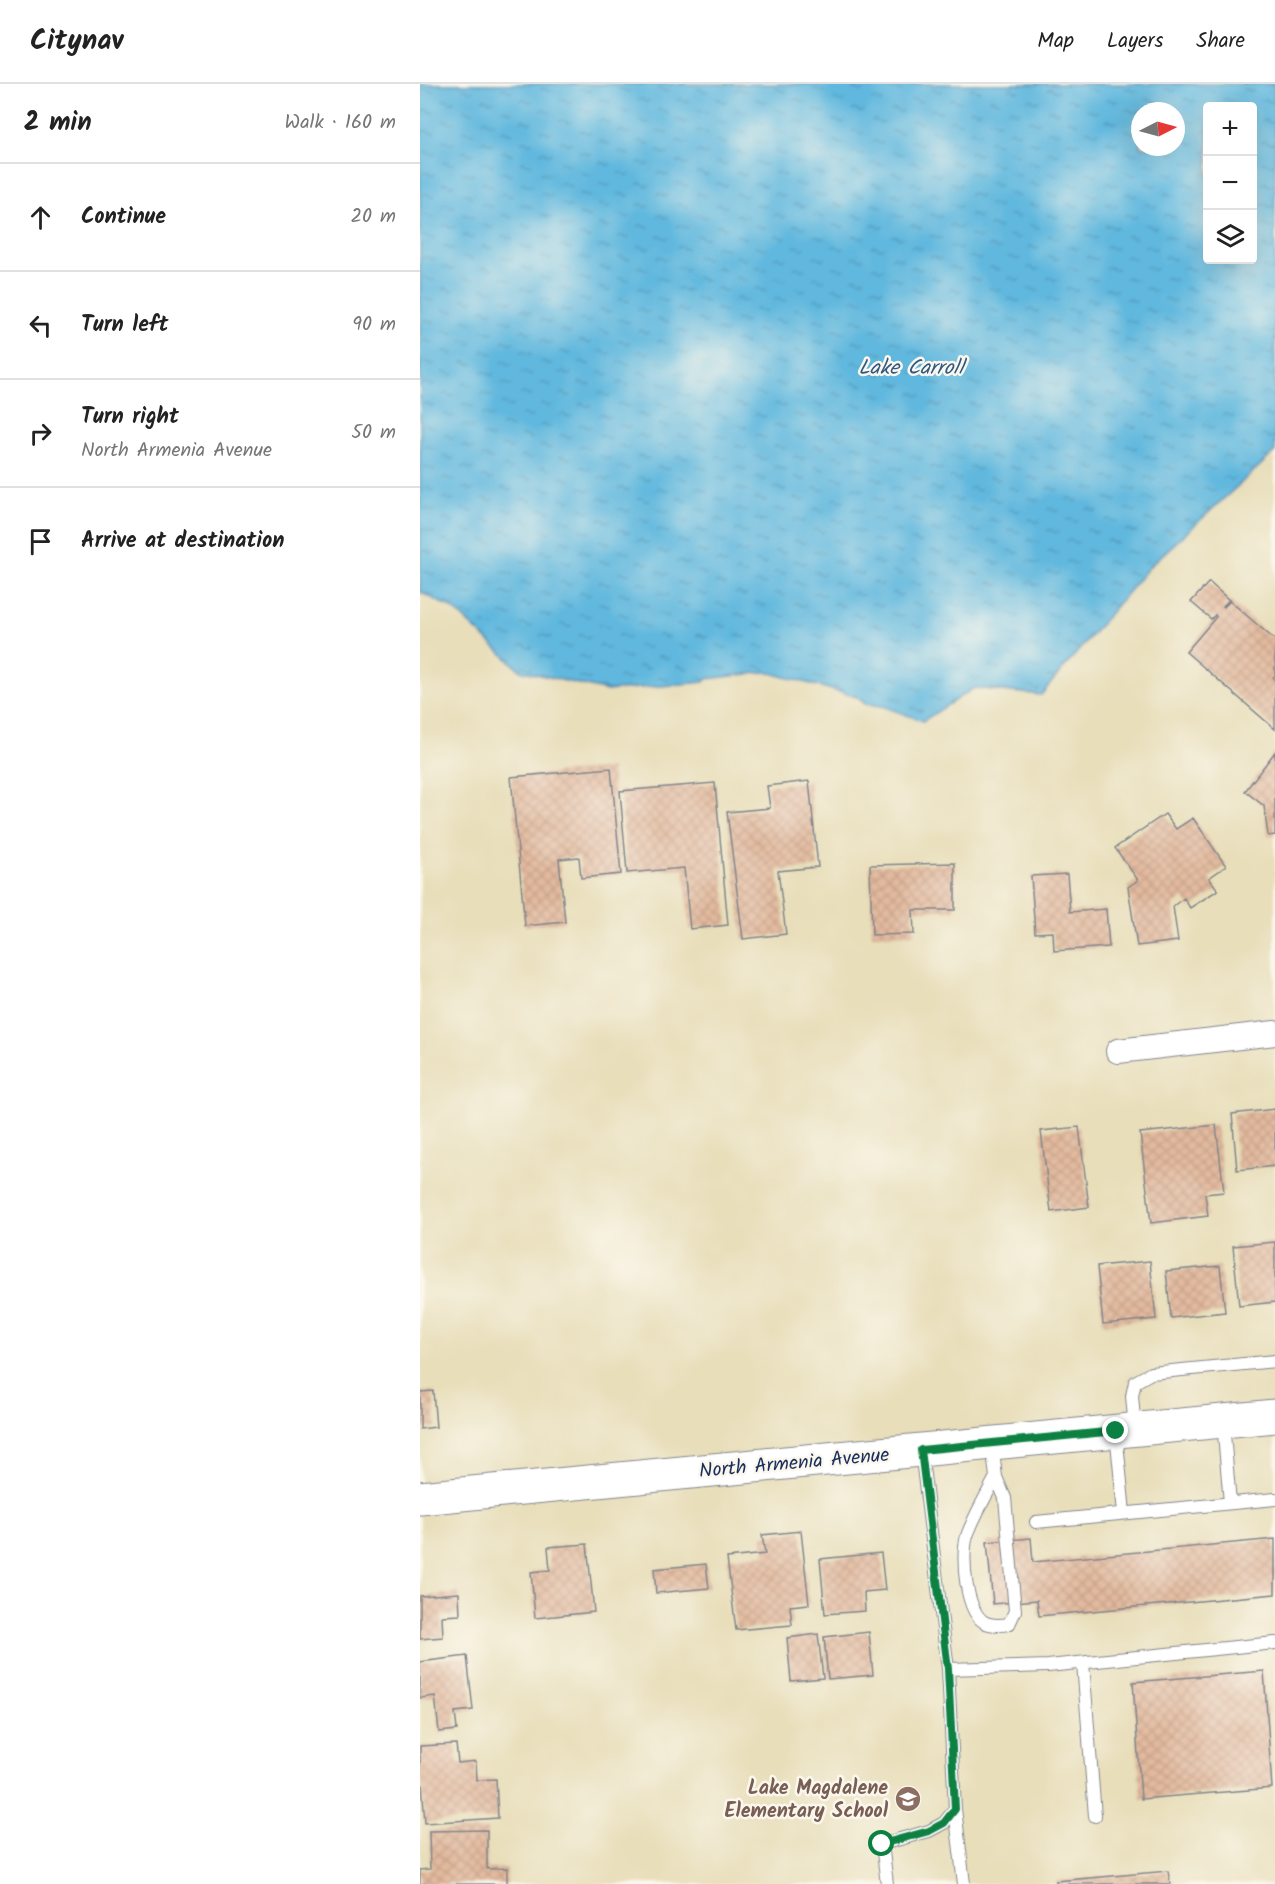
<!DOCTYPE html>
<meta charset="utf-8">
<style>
body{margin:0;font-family:Kalam,sans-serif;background:#f2f2f2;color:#222}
.controls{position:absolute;right:18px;top:18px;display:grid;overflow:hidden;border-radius:6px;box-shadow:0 6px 24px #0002}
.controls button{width:54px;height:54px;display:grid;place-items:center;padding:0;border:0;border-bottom:2px solid #e0e0e0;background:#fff;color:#222;font:30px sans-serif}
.compass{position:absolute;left:711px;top:18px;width:54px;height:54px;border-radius:50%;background:#fff;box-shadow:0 6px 24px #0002;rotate:84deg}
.stop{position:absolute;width:18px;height:18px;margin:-14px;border:4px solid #0b8043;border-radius:50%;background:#fff}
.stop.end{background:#0b8043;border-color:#fff;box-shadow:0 2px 6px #0008}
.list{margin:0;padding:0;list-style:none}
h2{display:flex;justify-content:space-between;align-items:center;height:78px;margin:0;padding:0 24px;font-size:26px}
h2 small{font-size:20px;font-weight:400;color:#767676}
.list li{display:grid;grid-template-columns:39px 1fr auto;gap:18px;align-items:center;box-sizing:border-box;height:108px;padding:0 24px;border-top:2px solid #e0e0e0}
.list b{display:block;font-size:22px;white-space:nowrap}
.list p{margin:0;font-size:20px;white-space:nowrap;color:#767676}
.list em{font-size:20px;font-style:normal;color:#767676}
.icon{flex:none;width:33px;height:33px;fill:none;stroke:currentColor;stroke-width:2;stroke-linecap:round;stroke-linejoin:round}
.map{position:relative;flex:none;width:855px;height:1800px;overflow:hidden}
header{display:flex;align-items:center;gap:36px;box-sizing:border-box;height:84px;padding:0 30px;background:#fff;border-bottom:2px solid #e0e0e0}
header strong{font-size:28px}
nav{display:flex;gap:33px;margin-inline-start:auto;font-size:21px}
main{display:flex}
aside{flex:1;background:#fff}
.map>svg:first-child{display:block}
.water{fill:url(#water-ripples);stroke:#3e749e;stroke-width:1.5;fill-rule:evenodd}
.building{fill:url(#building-cross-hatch)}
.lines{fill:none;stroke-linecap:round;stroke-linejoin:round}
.lane-casing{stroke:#82868c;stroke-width:14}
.street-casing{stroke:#82868c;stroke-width:26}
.secondary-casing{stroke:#82868c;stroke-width:35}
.lane{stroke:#fff;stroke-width:12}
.street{stroke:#fff;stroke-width:24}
.secondary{stroke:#fff;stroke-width:33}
.route{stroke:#0b8043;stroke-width:8}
.labels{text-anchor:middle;stroke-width:5;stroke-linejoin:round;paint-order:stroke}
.street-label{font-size:20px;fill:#1b2f5e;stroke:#fbf7ec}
.education-label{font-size:20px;font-weight:bold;fill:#785e54;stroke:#fbf7ec;text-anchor:end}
.water-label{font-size:21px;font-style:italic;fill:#305884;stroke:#fbf7ec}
</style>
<header>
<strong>Citynav</strong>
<nav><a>Map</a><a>Layers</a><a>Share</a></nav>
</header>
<main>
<aside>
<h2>2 min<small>Walk · 160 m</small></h2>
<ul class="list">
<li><svg class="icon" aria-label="ahead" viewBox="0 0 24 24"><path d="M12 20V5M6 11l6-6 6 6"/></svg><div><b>Continue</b></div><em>20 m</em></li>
<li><svg class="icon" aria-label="left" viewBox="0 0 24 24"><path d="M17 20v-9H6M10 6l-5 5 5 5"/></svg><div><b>Turn left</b></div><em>90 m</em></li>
<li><svg class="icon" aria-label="right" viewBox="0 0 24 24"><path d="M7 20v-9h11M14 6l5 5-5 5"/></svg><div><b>Turn right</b><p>North Armenia Avenue</p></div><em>50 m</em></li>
<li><svg class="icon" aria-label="arrive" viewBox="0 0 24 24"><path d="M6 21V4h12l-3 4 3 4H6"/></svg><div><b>Arrive at destination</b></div></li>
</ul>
</aside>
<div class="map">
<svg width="855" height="1800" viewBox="0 0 855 1800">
<defs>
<pattern id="water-ripples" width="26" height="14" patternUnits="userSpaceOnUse" patternTransform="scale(1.5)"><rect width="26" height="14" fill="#61b8de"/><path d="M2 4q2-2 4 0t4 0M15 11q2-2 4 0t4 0" fill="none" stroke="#4f96b7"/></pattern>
<pattern id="building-cross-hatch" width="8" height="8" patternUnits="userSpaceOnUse" patternTransform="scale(1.5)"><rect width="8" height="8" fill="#e3ba9e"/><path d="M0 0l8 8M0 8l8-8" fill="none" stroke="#c2a08a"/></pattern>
</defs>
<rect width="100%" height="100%" fill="#fbf7ec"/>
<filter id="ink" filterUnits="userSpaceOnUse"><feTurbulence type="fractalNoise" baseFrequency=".0167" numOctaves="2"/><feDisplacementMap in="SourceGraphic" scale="12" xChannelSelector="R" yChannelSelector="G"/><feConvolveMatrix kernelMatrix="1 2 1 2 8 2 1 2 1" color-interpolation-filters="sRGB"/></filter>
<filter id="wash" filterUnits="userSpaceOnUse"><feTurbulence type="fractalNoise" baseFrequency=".008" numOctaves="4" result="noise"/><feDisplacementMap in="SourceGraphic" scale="24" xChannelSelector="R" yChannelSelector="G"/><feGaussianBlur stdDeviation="1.35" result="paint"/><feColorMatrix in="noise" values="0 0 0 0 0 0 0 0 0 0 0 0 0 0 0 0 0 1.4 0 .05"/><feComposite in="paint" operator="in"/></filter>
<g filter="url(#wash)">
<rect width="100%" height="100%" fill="#e8deba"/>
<path class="water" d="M0,0H855V368L730,482L621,611L554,604L503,637L462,622L445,620L437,613L427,610L347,588L286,595L284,598L187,607L100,586L33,525L0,508ZM788,22H832V176H788ZM720,27H756V63H720Z"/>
<g id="blocks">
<path class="building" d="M789,498L809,516L803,522L804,523L810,517L855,556V591L853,594L855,596V645L766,568L796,533L795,531L791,535L771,518Z
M855,668V751L848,752L844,722L825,707Z
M191,684L201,790L161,794L159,773L139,775L145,838L105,842L91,693Z
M389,697L398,783L358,787L366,850L323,855L307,728L350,724L347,702Z
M295,699L308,841L270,845L264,784L207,789L200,707Z
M745,730L756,745L773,734L806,782L789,794L798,806L770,824L764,814L753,822L758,857L717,862L708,803L718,796L695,764Z
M535,779V826H493L494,850L452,851L450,781Z
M647,790L650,828L686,825L689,863L634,867L633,848L615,849L611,792Z
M855,1025V1082L817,1086L812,1030Z
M796,1041L804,1108L785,1110L788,1132L731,1139L720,1049Z
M659,1043L669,1123L631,1128L621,1047Z
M855,1158V1218L819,1222L813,1162Z
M730,1177L736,1235L683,1240L677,1182Z
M800,1182L805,1228L751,1234L746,1187Z
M13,1307L16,1343L0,1345V1308Z
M381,1447L389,1520L370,1522L372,1541L316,1546L307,1474L345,1470L342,1451Z
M611,1454L613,1478L855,1455V1510L619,1532L617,1516L573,1520L567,1458Z
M167,1460L174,1528L115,1534L111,1488L130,1486L128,1463Z
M461,1469L465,1506L444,1508L445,1527L405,1530L400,1475Z
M286,1480L289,1504L236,1509L234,1485Z
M39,1509L40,1531L22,1532L23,1553L0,1555V1512Z
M449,1548L453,1591L408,1595L404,1553Z
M398,1550L403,1594L371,1597L367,1554Z
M47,1572L53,1626L35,1628L37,1646L19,1648L15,1612L0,1614V1578Z
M844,1587L852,1704L721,1715L713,1598Z
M36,1660L38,1679L56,1677L57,1696L76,1695L78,1734L5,1739L2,1700H0V1662Z
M67,1746V1785L87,1784V1800H0V1786L10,1785L9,1747Z
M748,1787L750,1800H636V1797Z"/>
</g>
</g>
<g filter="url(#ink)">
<use href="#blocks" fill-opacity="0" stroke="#82868c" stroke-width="1.5"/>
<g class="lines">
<g class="lane-casing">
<path id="lane" d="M803,1338L810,1419
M715,1345L712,1312L715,1298L731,1289L855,1277
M696,1348L704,1429
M572,1360L576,1393L585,1414L595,1527L589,1540C582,1541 573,1542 566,1539C545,1530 541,1471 547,1452C554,1432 566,1412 576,1393
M501,1367L528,1585L628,1582L855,1559
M616,1438L855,1415
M663,1579L675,1732
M528,1585L535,1725L544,1800
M467,1800L462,1760L509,1747L524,1739L535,1725"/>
</g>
<g class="street-casing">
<path id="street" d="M698,967L855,949"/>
</g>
<g class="secondary-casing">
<path id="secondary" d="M0,1414L855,1332"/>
</g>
<use href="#lane" class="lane"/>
<use href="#street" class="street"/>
<use href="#secondary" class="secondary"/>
</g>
</g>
<g class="lines" filter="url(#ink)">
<path class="route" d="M462,1760L509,1747L524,1739L535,1725L528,1585L501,1366L696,1347"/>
</g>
<defs>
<g id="school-disc" transform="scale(1.35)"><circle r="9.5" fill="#8d6e63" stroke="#fbf7ec"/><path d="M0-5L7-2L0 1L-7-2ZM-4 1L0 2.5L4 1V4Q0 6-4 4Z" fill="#fff"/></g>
</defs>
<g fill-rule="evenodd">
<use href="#school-disc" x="488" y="1715"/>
</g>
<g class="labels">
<g class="street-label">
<text transform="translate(374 1378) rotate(-5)" y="7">North Armenia Avenue</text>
</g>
<g class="education-label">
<text x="468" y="1710">Lake Magdalene<tspan x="468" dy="23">Elementary School</tspan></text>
</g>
<g class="water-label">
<text x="491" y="290">Lake Carroll</text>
</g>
</g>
</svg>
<div class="controls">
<button>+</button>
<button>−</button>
<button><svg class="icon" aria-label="layers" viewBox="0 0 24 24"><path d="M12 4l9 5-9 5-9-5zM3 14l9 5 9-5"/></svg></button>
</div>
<svg class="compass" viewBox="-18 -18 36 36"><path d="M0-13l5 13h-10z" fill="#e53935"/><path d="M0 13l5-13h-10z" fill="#767676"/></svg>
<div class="stop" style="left:462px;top:1760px"></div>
<div class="stop end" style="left:696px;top:1347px"></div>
</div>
</main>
